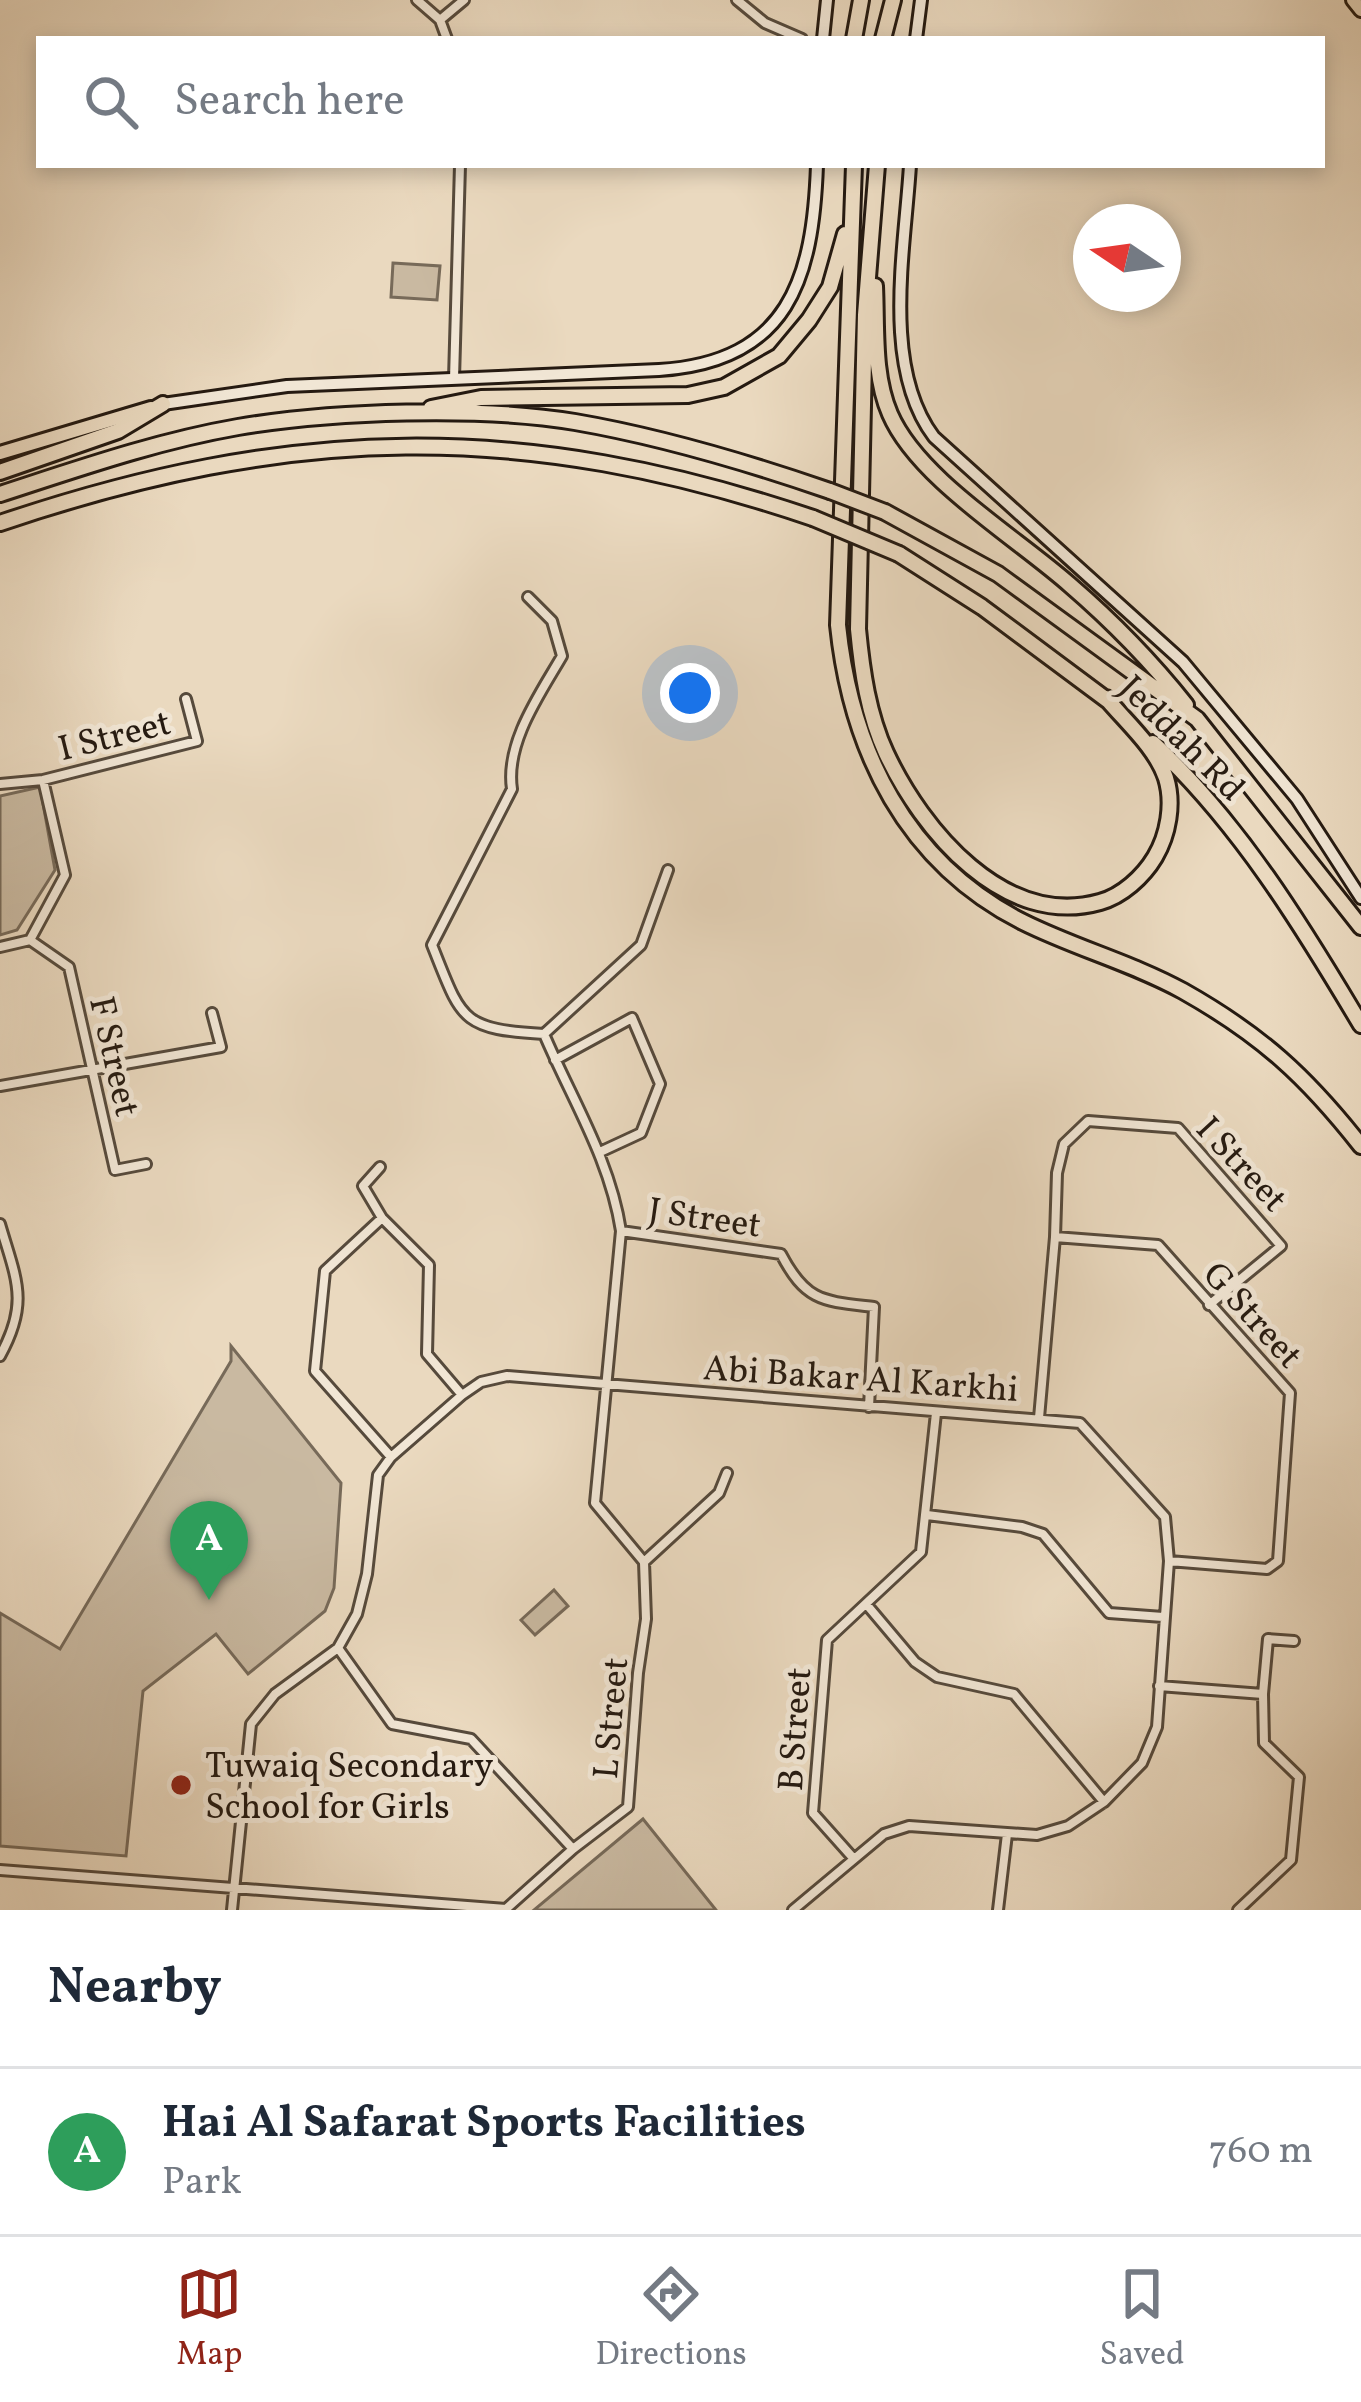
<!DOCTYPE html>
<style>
body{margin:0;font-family:Vollkorn,serif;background:#f6f6f7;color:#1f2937}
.compass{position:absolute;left:1073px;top:204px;width:108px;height:108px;border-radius:50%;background:#fff;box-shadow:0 6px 18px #0003;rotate:283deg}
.you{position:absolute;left:690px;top:693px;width:42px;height:42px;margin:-30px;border:9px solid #fff;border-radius:50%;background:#1a73e8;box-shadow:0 0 0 18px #1a73e833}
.badge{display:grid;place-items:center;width:78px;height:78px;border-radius:50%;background:#8f2418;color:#fff;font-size:39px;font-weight:700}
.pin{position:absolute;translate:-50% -99px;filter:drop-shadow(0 3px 6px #0008)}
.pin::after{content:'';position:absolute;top:63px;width:42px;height:36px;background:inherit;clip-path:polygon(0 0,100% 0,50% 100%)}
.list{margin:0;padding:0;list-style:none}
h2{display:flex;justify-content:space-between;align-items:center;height:156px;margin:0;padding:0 48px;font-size:51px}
h2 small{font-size:39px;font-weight:400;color:#747a83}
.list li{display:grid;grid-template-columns:78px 1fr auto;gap:36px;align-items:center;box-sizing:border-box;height:168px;padding:0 48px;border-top:3px solid #e0e1e3}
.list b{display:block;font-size:45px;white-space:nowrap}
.list p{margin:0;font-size:39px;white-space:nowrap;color:#747a83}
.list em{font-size:39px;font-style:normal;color:#747a83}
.icon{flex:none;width:66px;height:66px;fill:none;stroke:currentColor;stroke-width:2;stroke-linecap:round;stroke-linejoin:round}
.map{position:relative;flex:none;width:1361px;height:1910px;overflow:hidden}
.search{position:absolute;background:#fff;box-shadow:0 6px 18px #0003;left:36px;right:36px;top:36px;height:132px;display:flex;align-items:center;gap:30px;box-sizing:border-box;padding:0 42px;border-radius:0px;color:#747a83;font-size:45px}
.sheet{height:324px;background:#fff}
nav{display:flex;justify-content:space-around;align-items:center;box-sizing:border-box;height:168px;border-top:3px solid #e0e1e3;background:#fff;font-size:33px;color:#747a83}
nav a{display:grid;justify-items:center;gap:6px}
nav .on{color:#8f2418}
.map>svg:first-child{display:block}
.green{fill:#c9b9a1;stroke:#776a59;stroke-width:3}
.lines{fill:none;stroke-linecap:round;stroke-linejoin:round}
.street-casing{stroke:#564a3c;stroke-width:14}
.secondary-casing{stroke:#251a11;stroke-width:16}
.primary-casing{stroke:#251a11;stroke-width:18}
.highway-casing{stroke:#251a11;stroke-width:20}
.street{stroke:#f1e6d5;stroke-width:8}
.secondary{stroke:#f1e6d5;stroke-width:10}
.primary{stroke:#ead9bf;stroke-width:12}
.highway{stroke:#ead9bf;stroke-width:14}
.highway-bridge-casing{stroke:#251a11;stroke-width:20;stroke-linecap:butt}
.highway-bridge{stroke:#ead9bf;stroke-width:14}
.poi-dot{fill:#8f2418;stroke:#f1e6d5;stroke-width:4.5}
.labels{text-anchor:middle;stroke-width:10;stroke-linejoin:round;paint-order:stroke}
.street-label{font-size:36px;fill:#251a11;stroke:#f1e6d5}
.poi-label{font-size:36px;fill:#251a11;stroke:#f1e6d5;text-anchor:start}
</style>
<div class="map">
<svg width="1361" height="1910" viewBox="0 0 1361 1910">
<rect width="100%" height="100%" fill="#ead9bf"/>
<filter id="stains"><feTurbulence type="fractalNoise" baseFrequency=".00167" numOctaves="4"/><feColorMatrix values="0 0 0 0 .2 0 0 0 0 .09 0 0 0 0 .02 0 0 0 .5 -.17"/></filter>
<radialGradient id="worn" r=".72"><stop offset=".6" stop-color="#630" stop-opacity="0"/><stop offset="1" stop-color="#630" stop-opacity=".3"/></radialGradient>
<path class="green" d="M393,263L440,266L437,300L391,297Z
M40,787L55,870L17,930L0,935V796Z
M231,1346L341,1483L334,1588L325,1611L248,1674L216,1634L143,1691L126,1856L0,1846V1613L60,1649L231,1361Z
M554,1590L568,1606L535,1635L521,1620Z
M643,1819L716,1910H534Z"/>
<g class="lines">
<g class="street-casing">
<path id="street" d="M417,0L440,20L447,39
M737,0L765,23L802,39
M440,20L464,0
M454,379L460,165
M528,597L552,621L562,656C540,694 505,743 512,789L432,945C462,1020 460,1029 544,1034L641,945L668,870
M0,784L43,780L197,741L186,699
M30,940L69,967L115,1170L146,1164
M0,947L30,940L65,875L43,780
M555,1060L632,1018L660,1084L641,1133L600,1152
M0,1086L221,1047L212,1013
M380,1167L363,1186L382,1218L429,1265L427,1354L462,1395
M382,1218L325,1271L315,1371L391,1457
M0,1224C16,1279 30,1302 0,1356
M621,1231L781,1254C806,1302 823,1301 874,1307L869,1407
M1055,1237L1158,1245L1290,1393L1278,1561L1267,1569L1169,1561
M1039,1418L1055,1237L1057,1173L1064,1144L1088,1121L1178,1128L1281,1246L1209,1305
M927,1515L1022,1527L1043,1534L1109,1613L1163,1617
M644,1562L719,1493L727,1473
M867,1605L915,1662L937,1677L1014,1694L1104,1802
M338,1648L392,1724L471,1739L573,1849
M1159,1686L1263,1694
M854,1859L813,1813L827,1640L921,1552L936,1413
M0,1870L506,1909L573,1849L628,1807L638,1673L646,1619L644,1562L595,1503L621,1231C610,1159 572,1100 544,1034
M232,1910L251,1724L275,1694L338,1648L357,1614L367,1574L378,1475L391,1457L462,1395L481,1382L507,1376L1080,1423L1165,1517L1169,1561L1157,1727L1142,1763L1104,1802L1068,1826L1037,1835L909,1826L884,1834L793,1910
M998,1910L1007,1834
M1238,1910L1291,1860L1299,1777L1264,1743L1263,1694L1268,1639L1294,1641"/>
</g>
<g class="secondary-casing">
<path id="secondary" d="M823,39L827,0
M916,39L921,0
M910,165C905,249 881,367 934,437L1183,662L1297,799L1361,898
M163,404L287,386L659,370C789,362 813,278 817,165"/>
</g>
<g class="primary-casing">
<path id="primary" d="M1353,0L1361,10
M0,453L151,408"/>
</g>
<g class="highway-casing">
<path id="highway" d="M854,39L861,0
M883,39L893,0
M854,165L838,625C851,751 906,863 1023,922C1075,948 1132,963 1183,991C1261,1035 1306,1076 1361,1146
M877,165L865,315L858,629C862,671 868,714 886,753C922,830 1004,929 1100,902C1122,896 1143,877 1155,857C1168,835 1174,804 1166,778C1156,748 1126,722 1106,698
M875,286C877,328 873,375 890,414C918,479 1016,537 1070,585C1113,622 1151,661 1186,705
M431,408L481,398L688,395L724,387L779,356L809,320L830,287L845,234
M0,472L118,431L163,404
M0,494C77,469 157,441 238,427C333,411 480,406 575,422C662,437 746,462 830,491
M885,512L998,574L1197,719L1361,927
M0,523C290,425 521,419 813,518
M899,554L982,607L1111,703
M1153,743C1239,823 1301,924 1361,1025"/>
</g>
<use href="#street" class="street"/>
<use href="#secondary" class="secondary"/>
<use href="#primary" class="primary"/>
<use href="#highway" class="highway"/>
<g class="highway-bridge-casing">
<path id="highway-bridge" d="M830,491L885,512
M813,518L899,554"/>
</g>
<use href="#highway-bridge" class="highway-bridge"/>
</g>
<circle class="poi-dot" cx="181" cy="1785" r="12"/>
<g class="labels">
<g class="street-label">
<text transform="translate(114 734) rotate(-14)" y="13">I Street</text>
<text transform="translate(1183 737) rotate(45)" y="13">Jeddah Rd</text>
<text transform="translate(116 1056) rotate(77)" y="13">F Street</text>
<text transform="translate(1243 1163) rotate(47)" y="13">I Street</text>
<text transform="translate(705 1216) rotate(8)" y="13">J Street</text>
<text transform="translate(1254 1314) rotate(48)" y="13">G Street</text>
<text transform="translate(861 1377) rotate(4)" y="13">Abi Bakar Al Karkhi</text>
<text transform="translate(609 1718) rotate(-85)" y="13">L Street</text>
<text transform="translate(793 1729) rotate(-86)" y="13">B Street</text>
</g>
<g class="poi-label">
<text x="205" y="1777">Tuwaiq Secondary<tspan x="205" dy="41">School for Girls</tspan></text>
</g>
</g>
<rect width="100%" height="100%" filter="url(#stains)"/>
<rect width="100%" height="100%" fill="url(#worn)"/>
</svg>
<svg class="compass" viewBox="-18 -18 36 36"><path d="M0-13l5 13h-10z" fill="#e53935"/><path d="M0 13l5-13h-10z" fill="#747a83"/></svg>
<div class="you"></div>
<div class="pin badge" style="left:209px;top:1600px;background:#2e9e5b">A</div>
<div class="search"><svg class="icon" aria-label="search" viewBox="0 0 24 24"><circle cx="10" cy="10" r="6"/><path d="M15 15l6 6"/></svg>Search here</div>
</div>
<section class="sheet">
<h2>Nearby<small></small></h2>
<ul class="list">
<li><span class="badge" style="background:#2e9e5b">A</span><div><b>Hai Al Safarat Sports Facilities</b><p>Park</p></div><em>760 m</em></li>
</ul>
</section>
<nav>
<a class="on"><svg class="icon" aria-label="map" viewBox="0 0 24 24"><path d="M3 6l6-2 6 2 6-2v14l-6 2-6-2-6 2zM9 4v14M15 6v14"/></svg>Map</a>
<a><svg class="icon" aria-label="directions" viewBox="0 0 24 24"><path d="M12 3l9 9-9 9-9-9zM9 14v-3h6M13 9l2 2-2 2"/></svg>Directions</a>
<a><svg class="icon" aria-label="saved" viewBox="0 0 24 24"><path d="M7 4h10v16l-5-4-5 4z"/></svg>Saved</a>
</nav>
